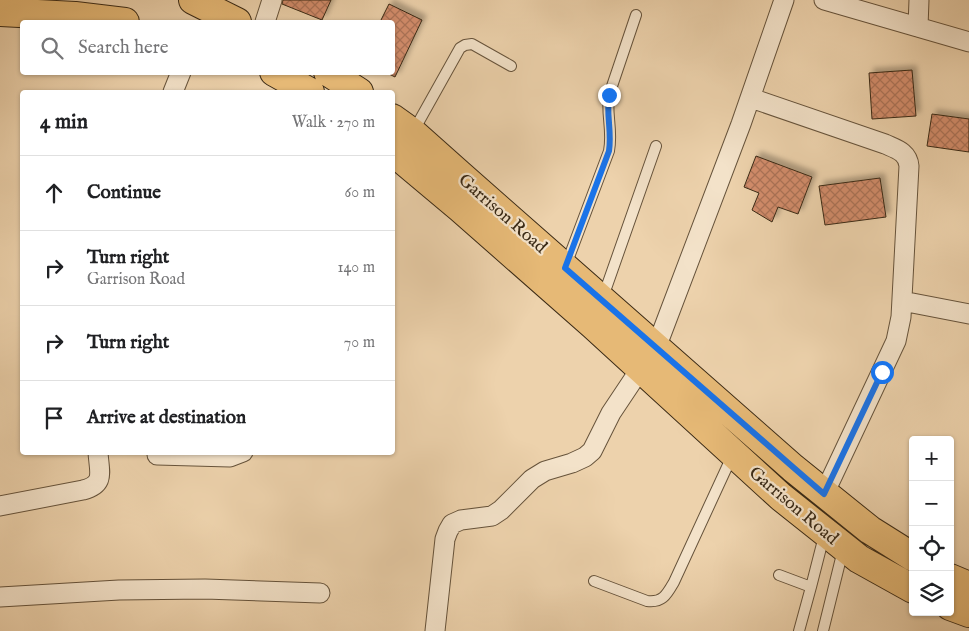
<!DOCTYPE html>
<meta charset="utf-8">
<style>
body{margin:0;font-family:"IM FELL English",serif;background:#f2f2f2;color:#202124}
.controls{position:absolute;right:15px;bottom:15px;display:grid;overflow:hidden;border-radius:5px;box-shadow:0 1px 4px #0004}
.controls button{width:45px;height:45px;display:grid;place-items:center;padding:0;border:0;border-bottom:1px solid #e0e0e0;background:#fff;color:#202124;font:25px sans-serif}
.stop{position:absolute;width:15px;height:15px;margin:-11px;border:4px solid #1a73e8;border-radius:50%;background:#fff}
.stop.end{background:#1a73e8;border-color:#fff;box-shadow:0 1px 5px #0008}
.list{margin:0;padding:0;list-style:none}
h2{display:flex;justify-content:space-between;align-items:center;height:65px;margin:0;padding:0 20px;font-size:21px}
h2 small{font-size:16px;font-weight:400;color:#757577}
.list li{display:grid;grid-template-columns:32px 1fr auto;gap:15px;align-items:center;box-sizing:border-box;height:75px;padding:0 20px;border-top:1px solid #e0e0e0}
.list b{display:block;font-size:19px;white-space:nowrap}
.list p{margin:0;font-size:16px;white-space:nowrap;color:#757577}
.list em{font-size:16px;font-style:normal;color:#757577}
.icon{flex:none;width:28px;height:28px;fill:none;stroke:currentColor;stroke-width:2;stroke-linecap:round;stroke-linejoin:round}
.map{position:relative;flex:none;width:969px;height:631px;overflow:hidden}
.search{position:absolute;background:#fff;box-shadow:0 1px 4px #0004;left:20px;top:20px;width:375px;height:55px;display:flex;align-items:center;gap:12px;box-sizing:border-box;padding:0 18px;border-radius:5px;color:#757577;font-size:19px}
.panel{position:absolute;background:#fff;box-shadow:0 1px 4px #0004;left:20px;top:90px;width:375px;height:365px;border-radius:5px}
.map>svg:first-child{display:block}
.building{fill:url(#building-cross-hatch);stroke:#392915;filter:url(#shadow)}
.lines{fill:none;stroke-linecap:round;stroke-linejoin:round}
.service-casing{stroke:#66533b;stroke-width:12}
.minor-casing{stroke:#66533b;stroke-width:21}
.primary-casing{stroke:#392915;stroke-width:30}
.service{stroke:#f3e2c9;stroke-width:10}
.minor{stroke:#f3e2c9;stroke-width:19}
.primary{stroke:#e6b976;stroke-width:28}
.route{stroke:#1a73e8;stroke-width:6}
.labels{text-anchor:middle;stroke-width:4.5;stroke-linejoin:round;paint-order:stroke}
.street-label{font-size:18px;fill:#392915;stroke:#f3e2c9}
</style>
<div class="map">
<svg width="969" height="631" viewBox="0 0 969 631">
<defs>
<pattern id="building-cross-hatch" width="8" height="8" patternUnits="userSpaceOnUse" patternTransform="scale(1.25)"><rect width="8" height="8" fill="#d38d6c"/><path d="M0 0l8 8M0 8l8-8" fill="none" stroke="#ac7358"/></pattern>
<filter id="shadow"><feDropShadow dx="4.5" dy="-4.5" stdDeviation="2.5" flood-color="#0004"/></filter>
</defs>
<rect width="100%" height="100%" fill="#edd2ac"/>
<filter id="stains"><feTurbulence type="fractalNoise" baseFrequency=".004" numOctaves="4"/><feColorMatrix values="0 0 0 0 .2 0 0 0 0 .09 0 0 0 0 .02 0 0 0 .5 -.17"/></filter>
<radialGradient id="worn" r=".72"><stop offset=".6" stop-color="#630" stop-opacity="0"/><stop offset="1" stop-color="#630" stop-opacity=".3"/></radialGradient>
<path class="building" d="M283,0H331L322,20L282,4Z
M389,4L422,20L395,77L385,72H392V22H380Z
M912,70L916,116L872,119L869,73Z
M932,114L969,119V152L927,146Z
M756,156L812,177L798,214L778,207L772,222L752,210L759,193L744,187Z
M880,178L886,217L825,225L819,186Z"/>
<g class="lines">
<g class="service-casing">
<path id="service" d="M413,132L460,48L465,45L472,44L511,66
M566,265L609,151C613,130 606,115 609,95L636,15
M603,297L656,146
M779,575L811,587L824,536
M594,581L647,601C663,603 667,594 674,582L733,454
M799,631L811,587
M823,631L843,550"/>
</g>
<g class="minor-casing">
<path id="minor" d="M824,0L969,42
M265,22L272,0
M918,27L919,0
M173,92L181,72
M751,98L885,144C896,149 908,152 909,166L901,317L896,341L824,494
M902,301L969,314
M656,348L741,124L784,0
M157,455L230,457L243,452
M0,506L83,490C106,484 99,472 98,452
M0,597L119,590L205,589L320,593
M435,631L445,539L448,531L452,524L461,520L492,516L501,510L532,479L545,471L572,463L585,457L592,451L611,413L641,368"/>
</g>
<g class="primary-casing">
<path id="primary" d="M193,0L237,22
M0,12L75,16L125,22
M274,72L310,92
M328,72L359,92
M392,118L413,133L459,174L793,468L870,530L913,557
M392,151L460,208L593,325L781,497L859,559L913,589
M950,578L969,586
M950,606L969,613"/>
</g>
<use href="#service" class="service"/>
<use href="#minor" class="minor"/>
<use href="#primary" class="primary"/>
</g>
<g class="lines">
<path class="route" d="M609,95C606,115 612,131 609,151L565,268L794,468L824,494L882,372"/>
</g>
<g class="labels">
<g class="street-label">
<text transform="translate(503 213) rotate(41)" y="6">Garrison Road</text>
<text transform="translate(794 505) rotate(40)" y="6">Garrison Road</text>
</g>
</g>
<rect width="100%" height="100%" filter="url(#stains)"/>
<rect width="100%" height="100%" fill="url(#worn)"/>
</svg>
<div class="controls">
<button>+</button>
<button>−</button>
<button><svg class="icon" aria-label="locate" viewBox="0 0 24 24"><circle cx="12" cy="12" r="6"/><path d="M12 2v4M12 18v4M2 12h4M18 12h4"/></svg></button>
<button><svg class="icon" aria-label="layers" viewBox="0 0 24 24"><path d="M12 4l9 5-9 5-9-5zM3 14l9 5 9-5"/></svg></button>
</div>
<div class="stop" style="left:882px;top:372px"></div>
<div class="stop end" style="left:609px;top:95px"></div>
<div class="search"><svg class="icon" aria-label="search" viewBox="0 0 24 24"><circle cx="10" cy="10" r="6"/><path d="M15 15l6 6"/></svg>Search here</div>
<section class="panel">
<h2>4 min<small>Walk · 270 m</small></h2>
<ul class="list">
<li><svg class="icon" aria-label="ahead" viewBox="0 0 24 24"><path d="M12 20V5M6 11l6-6 6 6"/></svg><div><b>Continue</b></div><em>60 m</em></li>
<li><svg class="icon" aria-label="right" viewBox="0 0 24 24"><path d="M7 20v-9h11M14 6l5 5-5 5"/></svg><div><b>Turn right</b><p>Garrison Road</p></div><em>140 m</em></li>
<li><svg class="icon" aria-label="right" viewBox="0 0 24 24"><path d="M7 20v-9h11M14 6l5 5-5 5"/></svg><div><b>Turn right</b></div><em>70 m</em></li>
<li><svg class="icon" aria-label="arrive" viewBox="0 0 24 24"><path d="M6 21V4h12l-3 4 3 4H6"/></svg><div><b>Arrive at destination</b></div></li>
</ul>
</section>
</div>
